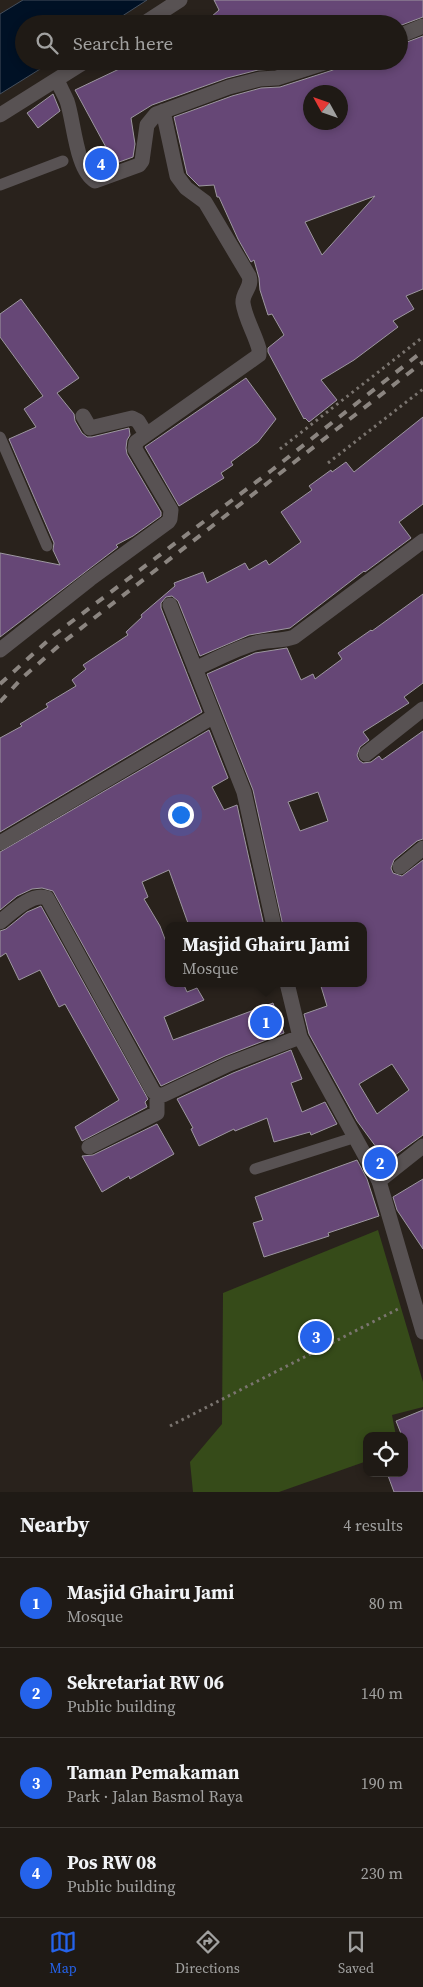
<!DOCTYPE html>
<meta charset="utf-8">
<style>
body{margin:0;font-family:"Source Serif 4",serif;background:#2c2722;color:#f1f3f6}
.controls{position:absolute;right:15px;bottom:15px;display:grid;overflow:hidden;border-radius:10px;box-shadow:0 2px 8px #0003}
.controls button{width:45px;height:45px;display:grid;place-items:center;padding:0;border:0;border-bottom:1px solid #3c3834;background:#1f1a15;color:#f1f3f6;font:25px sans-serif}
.compass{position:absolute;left:303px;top:85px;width:45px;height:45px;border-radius:50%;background:#1f1a15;box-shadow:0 2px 8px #0003;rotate:310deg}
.you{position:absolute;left:180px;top:814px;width:18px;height:18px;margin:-12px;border:4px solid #fff;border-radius:50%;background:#1a73e8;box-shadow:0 0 0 8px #1a73e833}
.badge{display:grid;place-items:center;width:32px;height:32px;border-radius:50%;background:#2563eb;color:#fff;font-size:16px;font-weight:700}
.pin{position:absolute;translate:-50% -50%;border:2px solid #fff;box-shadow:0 1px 5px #0006}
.popup{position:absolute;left:165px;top:922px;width:202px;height:65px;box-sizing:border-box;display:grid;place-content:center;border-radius:10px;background:#1f1a15;filter:drop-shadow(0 1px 4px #0005);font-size:16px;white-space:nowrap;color:#a1a1a0}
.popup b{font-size:19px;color:#f1f3f6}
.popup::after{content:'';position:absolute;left:50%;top:100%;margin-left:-10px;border:10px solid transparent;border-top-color:#1f1a15}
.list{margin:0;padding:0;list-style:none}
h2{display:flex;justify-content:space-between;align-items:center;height:65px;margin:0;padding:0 20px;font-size:21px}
h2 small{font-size:16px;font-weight:400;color:#a1a1a0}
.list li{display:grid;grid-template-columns:32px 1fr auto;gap:15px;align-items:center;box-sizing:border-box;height:90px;padding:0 20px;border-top:1px solid #3c3834}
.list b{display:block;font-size:19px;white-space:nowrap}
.list p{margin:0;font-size:16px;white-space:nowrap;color:#a1a1a0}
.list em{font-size:16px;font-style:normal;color:#a1a1a0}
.icon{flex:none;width:28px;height:28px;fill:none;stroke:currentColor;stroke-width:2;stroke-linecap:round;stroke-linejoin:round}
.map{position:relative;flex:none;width:423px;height:1492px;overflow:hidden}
.search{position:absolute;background:#1f1a15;box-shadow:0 2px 8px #0003;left:15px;right:15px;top:15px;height:55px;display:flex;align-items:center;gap:12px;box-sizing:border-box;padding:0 18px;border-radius:28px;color:#a1a1a0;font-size:19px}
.sheet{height:425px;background:#1f1a15}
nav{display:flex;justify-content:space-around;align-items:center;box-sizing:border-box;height:70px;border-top:1px solid #3c3834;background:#1f1a15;font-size:14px;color:#a1a1a0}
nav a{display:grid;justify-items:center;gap:2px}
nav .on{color:#2563eb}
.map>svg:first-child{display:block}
.green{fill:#364b19}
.water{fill:#001125;stroke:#454f5c}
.building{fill:#664776;stroke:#9d97a0;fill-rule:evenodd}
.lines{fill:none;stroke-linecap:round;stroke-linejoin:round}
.path{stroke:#7b7570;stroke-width:3;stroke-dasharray:2.5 4;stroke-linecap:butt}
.service{stroke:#585253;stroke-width:11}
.minor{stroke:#585253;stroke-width:15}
.tertiary{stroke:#585253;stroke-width:15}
.rail{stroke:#8b8580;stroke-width:4;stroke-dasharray:9 9;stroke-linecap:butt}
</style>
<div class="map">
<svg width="423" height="1492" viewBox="0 0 423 1492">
<rect width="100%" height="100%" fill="#29221c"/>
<path class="green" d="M378,1230L423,1382V1407L392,1415L396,1436H367V1461L279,1492H193L190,1462L222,1424L223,1293Z"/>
<path class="water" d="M23,0H147L110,24H24V61H53L0,94V14Z"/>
<path class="building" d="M214,0H423V17L399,26V24H203L219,10Z
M423,36V289L406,296L414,309L393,321L398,327L354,360L321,380L337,400L309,422L305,418L304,419L268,352V348L284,335L272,314L268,315L260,290L259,278L254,260L251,262L238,239L219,197H217L214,185L199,186L187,174L174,117L232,96L261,88L280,87L333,70L337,67L339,61H399V45ZM310,92H340V122H310ZM375,196L322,255L305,222Z
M136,61H299L275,69L258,70L227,78L152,105L131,118L135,144L133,157L97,170L90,157L108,151L75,90Z
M53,94L60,111L38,128L27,113Z
M21,299L79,378L57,393L74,414L75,421L82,433L87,437H92L129,428L130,435L127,440L126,448L127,454L161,512V516L133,536L116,545L118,547L0,637V553L60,565L53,550L54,543L9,439L36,427L24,409L43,396L0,337V314Z
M246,378L276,419L258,442L231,462L233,465L221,473L224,478L179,506L145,447Z
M423,417V504L399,522L411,538L365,572L364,571L290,628L249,635L200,656L178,601L172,596L166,597L161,603V608L202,712L0,832V738L22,726L20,724L48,707L46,704L76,686L72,680L86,669L83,665L128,635L126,632L142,617L141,615L175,586L174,583L203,572L207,583L245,563L249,570L266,560L269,565L301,542L281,512L312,490L309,486L331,470L332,472L346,462L354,472Z
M423,594V683L404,697L409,703L363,732L369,740L360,747L357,755L359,760L363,763L371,762L379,756L382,760L423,731V839L417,841L394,860L391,868L393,873L402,876L423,860V1135L384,1163L385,1164L382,1167L374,1153L379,1151L357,1121L309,1034L304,1014L327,1006L320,983H364V926H283L253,790L207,674L255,653L287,648L301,680L313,674L315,679L342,659L338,653L371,630L372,631ZM318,792L328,821L300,831L288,802ZM392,1064L409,1090L377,1114L359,1084Z
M209,730L228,778L212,787L224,810L237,805L264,926H189L169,870L142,882L148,897L144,899L160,926L168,947V983H183L187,992L197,988L204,1000L164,1017L173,1040L273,1003L284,1033L225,1056L161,1086L53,891L42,888L32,889L17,896L0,910V852Z
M41,906L148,1099L145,1102L147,1107L82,1141L75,1127L119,1100L65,1004L59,1007L40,970L19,980L6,953L0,957V931L6,929L27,912Z
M291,1050L302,1079L291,1083L302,1112L325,1102L337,1124L311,1135L310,1132L274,1142L267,1118L235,1131L234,1129L199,1146L191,1129L193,1128L177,1099L233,1073Z
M157,1124L174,1154L130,1179L129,1176L102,1192L82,1156L93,1155Z
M357,1160L367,1179L379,1216L328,1233L329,1236L264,1257L253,1223L263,1220L255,1197Z
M423,1179V1249L397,1210L393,1197Z
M423,1410V1492H394L387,1473H404V1436H402L396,1421Z"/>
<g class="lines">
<path class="path" d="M280,449L423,337
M328,463L423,389
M170,1426L400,1308"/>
<path class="service" d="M0,185L63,161
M0,437L47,546
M255,1169L356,1137"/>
<path class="minor" d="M143,24L180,0
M399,36L423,26
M57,80C60,87 64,94 67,101C74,121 76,170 95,181L139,165L142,161L147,125L156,114L229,87L260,79L277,78L330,61
M0,115L86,61
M83,416L90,428L132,418L138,421L146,434
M170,605L244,792L274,926
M0,650L90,579L168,522L170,519L171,510L135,449L136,442L259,355V349C255,334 245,318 243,303C242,292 253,287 249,276L205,202L186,188L177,176L163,111
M195,669C214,660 233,650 252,644C266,639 280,642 294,637L423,541
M366,754L423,709
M0,843L214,716
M400,867L423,848
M0,922C11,913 32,892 47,898L153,1091L157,1095H163L229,1064L300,1037
M287,983L300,1037L379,1181
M89,1147L157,1113V1095"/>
<path class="tertiary" d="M423,1146L379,1181L423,1332"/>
<path class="rail" d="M0,684L54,635L272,470L423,351
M0,702L22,678L62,643L423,362"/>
</g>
</svg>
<div class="controls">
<button><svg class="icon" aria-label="locate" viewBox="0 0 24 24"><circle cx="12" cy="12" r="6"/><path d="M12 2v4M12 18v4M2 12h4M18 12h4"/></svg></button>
</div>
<svg class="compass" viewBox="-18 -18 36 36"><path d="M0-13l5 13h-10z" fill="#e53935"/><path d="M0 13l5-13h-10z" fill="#a1a1a0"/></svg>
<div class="you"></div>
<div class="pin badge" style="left:266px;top:1022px">1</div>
<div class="popup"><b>Masjid Ghairu Jami</b>Mosque</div>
<div class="pin badge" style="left:380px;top:1163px">2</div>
<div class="pin badge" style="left:316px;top:1337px">3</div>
<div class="pin badge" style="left:101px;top:164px">4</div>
<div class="search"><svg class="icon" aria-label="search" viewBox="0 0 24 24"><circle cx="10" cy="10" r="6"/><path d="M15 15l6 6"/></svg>Search here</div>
</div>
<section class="sheet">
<h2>Nearby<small>4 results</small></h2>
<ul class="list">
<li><span class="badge">1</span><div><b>Masjid Ghairu Jami</b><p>Mosque</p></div><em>80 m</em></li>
<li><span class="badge">2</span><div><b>Sekretariat RW 06</b><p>Public building</p></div><em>140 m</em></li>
<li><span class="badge">3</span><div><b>Taman Pemakaman</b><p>Park · Jalan Basmol Raya</p></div><em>190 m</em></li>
<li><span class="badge">4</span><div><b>Pos RW 08</b><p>Public building</p></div><em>230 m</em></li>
</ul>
</section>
<nav>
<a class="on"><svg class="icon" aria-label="map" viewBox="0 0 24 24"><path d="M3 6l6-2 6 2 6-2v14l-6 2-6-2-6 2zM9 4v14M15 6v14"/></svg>Map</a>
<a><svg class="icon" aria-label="directions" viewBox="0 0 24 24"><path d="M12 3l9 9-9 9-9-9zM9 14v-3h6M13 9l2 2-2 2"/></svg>Directions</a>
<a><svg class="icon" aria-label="saved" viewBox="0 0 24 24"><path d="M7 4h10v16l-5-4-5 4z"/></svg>Saved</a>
</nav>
